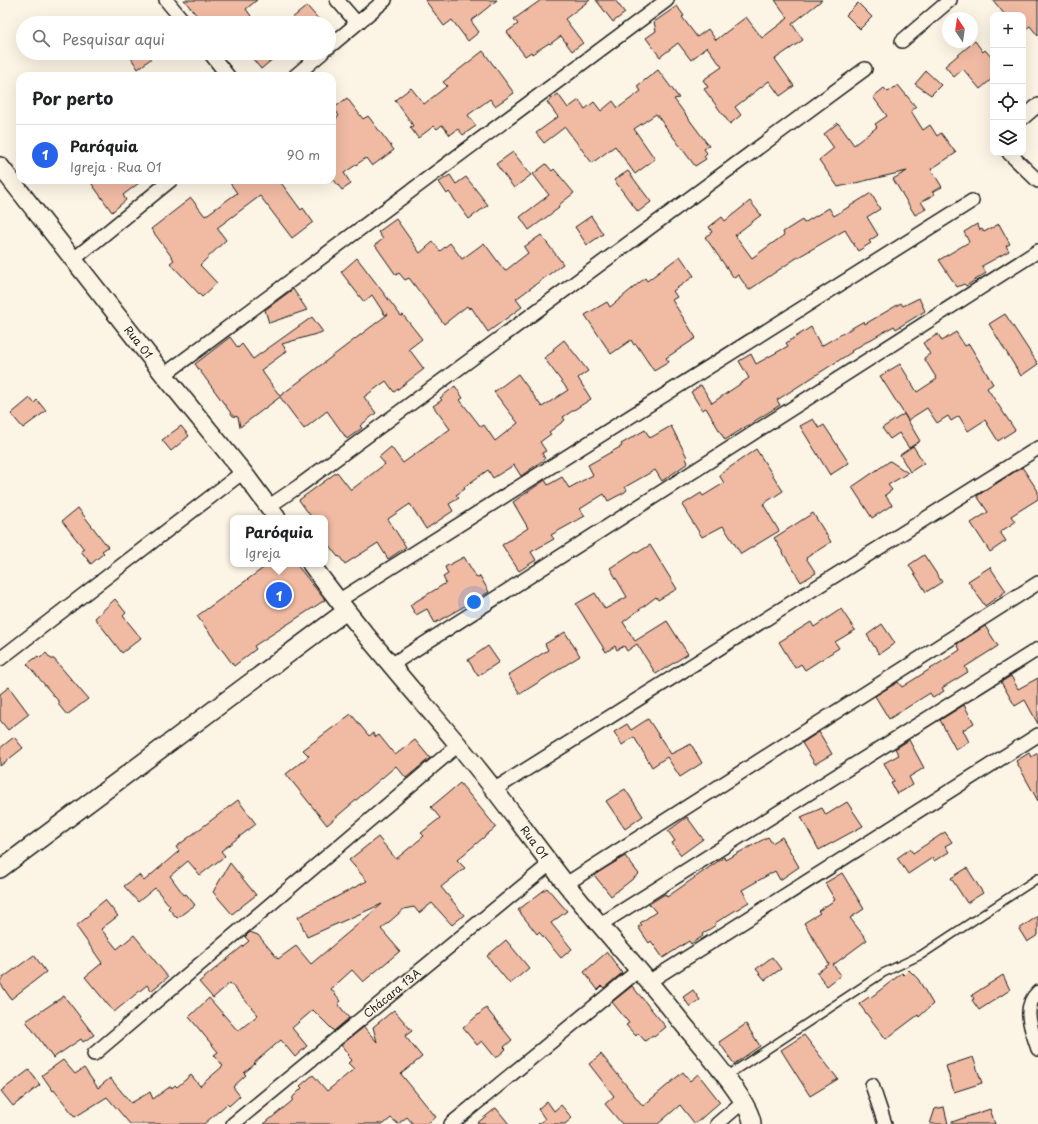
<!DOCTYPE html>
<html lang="pt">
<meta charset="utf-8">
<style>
body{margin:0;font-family:"Playpen Sans",sans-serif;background:#f6f6f6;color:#202124}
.controls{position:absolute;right:12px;top:12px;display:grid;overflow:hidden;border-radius:8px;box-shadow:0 4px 16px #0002}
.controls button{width:36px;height:36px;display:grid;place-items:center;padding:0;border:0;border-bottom:1px solid #e0e0e0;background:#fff;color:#202124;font:20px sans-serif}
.compass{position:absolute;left:942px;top:12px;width:36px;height:36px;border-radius:50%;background:#fff;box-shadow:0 4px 16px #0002;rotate:347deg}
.you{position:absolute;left:474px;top:602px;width:14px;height:14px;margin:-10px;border:3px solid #fff;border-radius:50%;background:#1a73e8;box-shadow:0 0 0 6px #1a73e833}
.badge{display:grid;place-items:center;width:26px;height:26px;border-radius:50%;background:#2563eb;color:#fff;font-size:13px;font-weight:700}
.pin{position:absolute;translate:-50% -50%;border:2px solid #fff;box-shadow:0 1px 4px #0006}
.popup{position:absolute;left:230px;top:515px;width:98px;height:52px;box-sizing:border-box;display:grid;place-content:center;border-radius:8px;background:#fff;filter:drop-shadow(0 1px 3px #0005);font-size:13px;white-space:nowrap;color:#757577}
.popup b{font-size:15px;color:#202124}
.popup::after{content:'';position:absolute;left:50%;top:100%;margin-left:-8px;border:8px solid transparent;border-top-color:#fff}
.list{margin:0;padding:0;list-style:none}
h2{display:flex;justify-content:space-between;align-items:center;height:52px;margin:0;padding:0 16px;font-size:17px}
h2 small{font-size:13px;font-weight:400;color:#757577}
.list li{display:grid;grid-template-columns:26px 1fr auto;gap:12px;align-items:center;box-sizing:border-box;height:60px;padding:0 16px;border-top:1px solid #e0e0e0}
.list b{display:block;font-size:15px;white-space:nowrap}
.list p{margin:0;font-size:13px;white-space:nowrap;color:#757577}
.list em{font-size:13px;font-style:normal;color:#757577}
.icon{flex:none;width:22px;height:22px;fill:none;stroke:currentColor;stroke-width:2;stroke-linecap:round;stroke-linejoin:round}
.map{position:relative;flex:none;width:1038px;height:1124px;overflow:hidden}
.search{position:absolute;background:#fff;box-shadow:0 4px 16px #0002;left:16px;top:16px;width:320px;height:44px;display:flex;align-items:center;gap:10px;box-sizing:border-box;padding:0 14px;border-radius:22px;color:#757577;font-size:15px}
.panel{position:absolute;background:#fff;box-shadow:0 4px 16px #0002;left:16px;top:72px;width:320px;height:112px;border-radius:12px}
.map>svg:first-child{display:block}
.building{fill:#f0baa3;stroke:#1c1c1c}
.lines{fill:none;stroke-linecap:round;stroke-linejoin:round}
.service-casing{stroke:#1c1c1c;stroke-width:10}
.minor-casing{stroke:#1c1c1c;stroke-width:16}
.tertiary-casing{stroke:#1c1c1c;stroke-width:20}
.service{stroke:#fcf5e5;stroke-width:7}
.minor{stroke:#fcf5e5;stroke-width:13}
.tertiary{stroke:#fcf5e5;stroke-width:17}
.labels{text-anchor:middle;stroke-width:3;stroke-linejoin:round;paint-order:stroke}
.street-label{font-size:11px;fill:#1c1c1c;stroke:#fcf5e5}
</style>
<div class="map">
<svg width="1038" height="1124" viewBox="0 0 1038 1124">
<rect width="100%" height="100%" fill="#fcf5e5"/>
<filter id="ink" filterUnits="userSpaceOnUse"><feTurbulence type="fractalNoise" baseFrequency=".025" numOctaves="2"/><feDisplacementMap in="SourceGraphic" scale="8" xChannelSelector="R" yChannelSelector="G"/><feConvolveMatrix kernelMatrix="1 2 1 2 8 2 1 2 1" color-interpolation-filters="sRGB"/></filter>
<g filter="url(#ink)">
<path class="building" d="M184,0H257L246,9L256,23H203Z
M425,0H497L471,21L479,32L468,41L452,20L444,26Z
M541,0H590L565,19L583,43L572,51L561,36L550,44L549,43L532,54L531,52L525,56L507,32L518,24L514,19Z
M596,0H615L625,13L613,22Z
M775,0H822L792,24L803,40L775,59L794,86L780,96L769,81L735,107L741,115L730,124L704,89L708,87L703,80L722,67L707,47L691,60L678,43L660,57L646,38L656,31L654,22L677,6L684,16L682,17L697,37L708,29L716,40L746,17L762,38L788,18Z
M993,0H1038V36L1030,26L1023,31V15H1005Z
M858,3L872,17L860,29L846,15Z
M307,6L322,23H286Z
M975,41L983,52L985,50L993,59V78L980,89L963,69L954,77L945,66Z
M483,51L514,93L495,106L490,99L468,115L476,126L463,135L458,129L450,135L442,125L437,129L434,126L418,138L410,127L413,126L410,121L395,100L411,88L424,104L447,86L443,82Z
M128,53H158L138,69Z
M248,53H280L261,69Z
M658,70L679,98L674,99L709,146L704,149L707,153L704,156L706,159L695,166L656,114L634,129L655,159L635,174L615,146L592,163L565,127L544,143L536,133L558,117L547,102L558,94L568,108L579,100L585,109L594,102L601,111L613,101L618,108L641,91L637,86Z
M926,71L941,85L931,95L915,84Z
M898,85L916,107L911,111L923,130L930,125L937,136L941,133L956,153L931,169L942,187L932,192L935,194L921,202L926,209L915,215L893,179L907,171L838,187L819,160L834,148L824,134L838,123L854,145L877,127L875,124L887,116L873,97L884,88L888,92Z
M347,98L363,119L368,116L394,150L372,166L366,158L344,173L351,184L342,190L334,180L332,182V121L339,116L334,108Z
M513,152L531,175L514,188L496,164Z
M546,164L552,171L554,169L574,193L560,204L558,207L559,208L529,230L520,217L549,195L533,174Z
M628,171L651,202L638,212L614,180Z
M450,175L456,184L466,177L488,205L469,219L449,192L447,194L439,182Z
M89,180H143L123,195L126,200L112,212Z
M228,180H279L301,210L303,208L313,222L292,238L260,196L217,228L226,240L200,265L217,283L202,297L170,263L174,260L151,229L191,198L205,216L237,193Z
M871,193L880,209L867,217L878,235L869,241L871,243L858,251L845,230L795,259L749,290L738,275L734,278L705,237L712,232L709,227L722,217L725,221L750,201L761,215L735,235L752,258L784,235L783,232L802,220L804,223L829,208L834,216Z
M591,216L603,234L587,245L575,227Z
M396,219L420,253L433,242L440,251L450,243L462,259L484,243L505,271L528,253L524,247L541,235L563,264L516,299L522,307L488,332L471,307L469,309L467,306L444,324L409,278L405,280L399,273L396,275L375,245L383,239L378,232Z
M977,224L980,230L982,229L984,232L999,224L1010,244L1006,246L1009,251L982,266L986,273L966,286L964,284L957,287L939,260L969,242L964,232Z
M680,256L694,276L673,291L677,297L672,300L696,338L666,358L669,362L654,371L636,344L634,345L631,340L611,354L585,315L607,302L610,307L645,278L647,281Z
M357,258L401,316L403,315L422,339L409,349L424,369L394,392L386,381L364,397L376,413L360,426L362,428L347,439L327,411L304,429L280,397L240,427L238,417L233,416L195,364L230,337L238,348L242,344L253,359L312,317L323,332L282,344L287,351L261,370L280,396L388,314L385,315L372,295L364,302L341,272Z
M293,289L307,310L269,323L265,310Z
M919,298L925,311L896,329L894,326L851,351L852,352L777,400L780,405L725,440L706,408L702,410L691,392L701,385L712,403L749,378L739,361L751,354L756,364L788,346L786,343L811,327L821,346L864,321L865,324L901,303L903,306Z
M1005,314L1038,364L1021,376L989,324Z
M956,332L965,346L969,344L993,384L987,388L1015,430L998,441L985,420L968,431L959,416L951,421L948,416L937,423L927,408L908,420L880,376L900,364L917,392L937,379L924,358L930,354L923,343L938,334L942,341Z
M564,340L588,371L578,378L591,399L563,417L565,420L549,432L551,434L540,442L546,451L542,453L545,459L521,476L514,465L493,478L488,470L464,487L465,489L456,495L459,498L449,504L453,511L426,529L410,504L388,519L406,547L388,559L378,543L345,564L339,556L338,557L325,540V518H312L299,500L337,472L351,490L385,464L379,457L391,447L403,463L450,429L433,406L442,400L440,398L455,386L463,398L460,400L481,427L484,425L495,441L518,423L494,392L518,374L542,407L568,390L544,358L554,351L553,349Z
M30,398L34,403L37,400L46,411L23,428L11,414Z
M904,414L920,441L909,448L899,433L890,439L882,428Z
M813,419L819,428L824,425L849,463L830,475L800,426Z
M181,426L189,436L171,451L162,440Z
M671,426L687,457L686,458L688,463L662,481L655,470L625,487L627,490L625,492L608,501L604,494L580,509L585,516L551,535L554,539L531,552L536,560L519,571L502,545L528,528L513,502L545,480L548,485L562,477L569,488L593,475L588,465L622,446L621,444L645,430L650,438Z
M913,446L924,463L910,472L900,455Z
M756,449L783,491L763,504L779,531L741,554L723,526L702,537L682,505L701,493L703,496L724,483L719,475Z
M890,461L908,473L888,485L892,490L885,495L892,505L872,518L852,487Z
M1022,467L1038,491V499L1011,516L1015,522L1000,532L1006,541L990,552L971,523L988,512L977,496Z
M78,508L108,547L102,551L104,553L91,564L81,551L84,549L62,521Z
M813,513L831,542L806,558L816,573L801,582L774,538Z
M650,545L677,589L658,600L656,597L623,622L635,641L667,621L688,654L656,674L637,644L627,651L624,646L617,650L615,646L606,652L576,604L595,593L605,609L627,597L610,568L636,551L637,553Z
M924,555L942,582L926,592L909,565Z
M464,557L477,578L480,576L489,592L435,623L427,609L416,615L410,605L446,583L443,577L448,574L445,567Z
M269,564H296L325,600L254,646L256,649L234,666L197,616Z
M990,567L1006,591L985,606L968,581Z
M115,599L126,613L123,616L141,638L122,653L95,618Z
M841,609L855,630L835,642L839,648L805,670L801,664L795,668L779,642L811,622L814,627Z
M882,624L895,643L879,654L867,635Z
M985,626L998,646L965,667L968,672L942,688L944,691L933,698L930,693L889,719L875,696L898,682L902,687L960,650L957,644Z
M565,632L580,656L520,694L508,675L548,650L545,644Z
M488,646L499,662L478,676L468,660Z
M46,653L51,659H54L88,699L67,715L58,704L60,703L27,664L38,656L40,658Z
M1011,676L1018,689L1038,678V724L1025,700L1015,706L1001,682Z
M9,687L29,714L8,730L0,720V694Z
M964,705L974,723L963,730L969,742L956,750L940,720Z
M351,714L369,736L373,733L376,737L379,735L395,755L415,740L430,758L406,778L396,766L327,825L286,774L309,756L303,750Z
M648,719L671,754L691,744L702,763L680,777L667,757L652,767L634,737L622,745L614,732L627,724L631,730Z
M819,732L832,754L815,764L802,743Z
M14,737L23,748L0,766V748Z
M909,740L924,768L909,777L913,785L897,794L891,783L894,782L884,763L899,755L895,749Z
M1029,753L1031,757L1038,753V801L1016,761Z
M460,783L496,827L457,860L465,868L441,887L464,915L452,925L432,903L419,913L414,907L404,909L381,929L400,951L363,982L352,970L331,989L341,1001L338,1004L349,1018L334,1031L313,1010L292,1028L307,1046L295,1057L281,1040L254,1063L255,1064L244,1073L246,1075L233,1087L240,1096L229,1106L227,1104L204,1124H130L107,1097L75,1117L54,1090L53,1091L42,1075L63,1060L75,1074L84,1068L98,1088L110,1078L131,1103L150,1092L153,1099L171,1086L172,1088L175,1085L177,1087L191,1075L200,1086L223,1066L214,1055L218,1052L189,1017L209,998L238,1031L258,1015L230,983L213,998L199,982L249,941L245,937L250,932L258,935L278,959L296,946L311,964L382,904L307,937L298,917L367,881L349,860L378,837L396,859L424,836L421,833L440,818L431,807Z
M625,789L643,816L625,829L606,801Z
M238,800L256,824L221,851L225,856L200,875L188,861L170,876L184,895L186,894L195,905L177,918L168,908L170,906L155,888L138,902L124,886L139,875L144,881L179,851L176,847Z
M847,802L863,826L819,850L801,817L822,808L826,815Z
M687,817L703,839L681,855L672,843L675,841L668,831Z
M945,832L952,842L945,846L949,852L934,861L932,858L908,874L897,858L910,849L913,853Z
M768,837L772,843L782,837L799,867L780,880L775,871L742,890L749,902L715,923L716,925L702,934L703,936L691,944L689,941L663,958L651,941L649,943L638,927L642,925L640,923L656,912L649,904L665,894L667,897L724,857L725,860Z
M625,856L639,874L611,896L594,875Z
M230,863L256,895L232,914L213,892Z
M967,868L983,893L967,903L951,878Z
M842,873L864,909L850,918L867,940L833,965L841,975L827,986L817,973L829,964L804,923L820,913L818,911L835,900L825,883Z
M547,888L567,911L551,923L572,949L561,958L539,932L537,934L518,910Z
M105,900L118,916L101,929L117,949L134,935L168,977L151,991L147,985L114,1012L85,977L102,963L76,926L90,915L89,913Z
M1038,916V935L1027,942L1019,929Z
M506,940L529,968L510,984L487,956Z
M607,952L622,973L604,988L602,986L598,990L584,972Z
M34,955L46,972L11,999L0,983V980Z
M772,957L781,969L765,980L756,969Z
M909,970L918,979L933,1004L919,1017L918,1015L886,1039L859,1004L869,997L870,998L902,973L904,975Z
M1003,975L1010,990L979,1010L972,1000L974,999L972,995Z
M632,986L666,1027L654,1037L653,1035L645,1041L638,1033L636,1036L626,1025L629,1023L612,1002Z
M693,990L700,1000L690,1007L683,997Z
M64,996L94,1035L83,1042L81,1039L53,1058L26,1021Z
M486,1008L512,1040L504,1047L506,1049L496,1058L482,1041L477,1045L463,1028Z
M394,1010L412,1031L405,1036L422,1057L401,1074L436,1117L427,1124H413L407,1117L398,1124L391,1118L384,1124H264L292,1101L293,1097L302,1088L300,1086L313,1075L327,1091L354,1069L348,1063L352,1060L348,1056L349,1055L341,1045L364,1027L377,1042L373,1027Z
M746,1024L760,1046L734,1064L719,1042Z
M804,1035L838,1079L810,1096L781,1050Z
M601,1054L643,1106L683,1072L690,1081L698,1074L720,1102L695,1124L680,1105L658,1124H622L605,1104L614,1096L589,1064Z
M973,1057L982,1083L954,1092L946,1066Z
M29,1070L40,1085L13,1106L1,1091Z
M547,1101L554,1111L561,1105L572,1118L565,1124H538L545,1119L538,1109Z
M944,1107L948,1124H930L935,1109Z
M496,1108L509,1124H476Z
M990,1109L995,1124H952V1122Z"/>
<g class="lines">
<g class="service-casing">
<path id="service" d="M725,1077L883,973L921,955L1038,878"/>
</g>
<g class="minor-casing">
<g id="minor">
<path d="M166,0L185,23"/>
<path d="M337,0L357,23"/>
<path d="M902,41L950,0"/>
<path d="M329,47L385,0"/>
<path d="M210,53L228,76"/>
<path d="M295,76L322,53"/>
<path d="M1023,118L1038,105"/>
<path d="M1009,153L1038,181"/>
<path d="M74,259L171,180"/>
<path d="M164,375L667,0"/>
<path d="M268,507L299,486L865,69"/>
<path d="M338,601L972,201"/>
<path d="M0,659L243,472"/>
<path d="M391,665L1038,251"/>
<path d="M495,789L1038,448"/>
<path d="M566,884L1038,583"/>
<path d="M601,924L1038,649"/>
<path d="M650,981L1038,735"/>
<path d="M1038,992C1021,1008 1032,1030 1038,1049"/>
<path d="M94,1054L458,745"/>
<path d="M872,1085L885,1124"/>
<path id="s1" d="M233,1124L551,863"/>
<path d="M451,1124L640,969"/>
<path d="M717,1124L744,1101"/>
</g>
</g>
<g class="tertiary-casing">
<g id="tertiary">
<path id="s2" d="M0,166L164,375L243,472L277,518"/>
<path id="s3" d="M311,564C359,630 413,690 465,753C501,796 532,841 566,884C603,930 643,973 679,1019C695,1039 752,1102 752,1124"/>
<path d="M0,869L346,611"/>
</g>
</g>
<use href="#service" class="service"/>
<use href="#minor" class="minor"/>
<use href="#tertiary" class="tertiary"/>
</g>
</g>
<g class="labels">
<g class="street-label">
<text dy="4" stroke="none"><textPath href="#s2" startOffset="224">Rua 01</textPath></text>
<text dy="4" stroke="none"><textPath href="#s3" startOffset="357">Rua 01</textPath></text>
<text dy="4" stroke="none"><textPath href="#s1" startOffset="206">Chácara 13A</textPath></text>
</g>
</g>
</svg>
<div class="controls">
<button>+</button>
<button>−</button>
<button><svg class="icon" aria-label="locate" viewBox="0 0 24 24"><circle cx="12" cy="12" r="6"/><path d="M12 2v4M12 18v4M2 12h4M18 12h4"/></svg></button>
<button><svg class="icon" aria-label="layers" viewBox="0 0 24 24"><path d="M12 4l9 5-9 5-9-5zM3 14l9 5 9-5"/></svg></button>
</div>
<svg class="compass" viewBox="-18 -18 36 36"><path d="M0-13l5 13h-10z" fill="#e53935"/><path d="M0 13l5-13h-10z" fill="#757577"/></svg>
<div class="you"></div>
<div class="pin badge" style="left:279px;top:595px">1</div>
<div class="popup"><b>Paróquia</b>Igreja</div>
<div class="search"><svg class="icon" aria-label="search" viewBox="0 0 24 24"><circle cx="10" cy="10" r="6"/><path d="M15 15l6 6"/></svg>Pesquisar aqui</div>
<section class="panel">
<h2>Por perto<small></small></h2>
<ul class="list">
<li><span class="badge">1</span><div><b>Paróquia</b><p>Igreja · Rua 01</p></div><em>90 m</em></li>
</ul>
</section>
</div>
